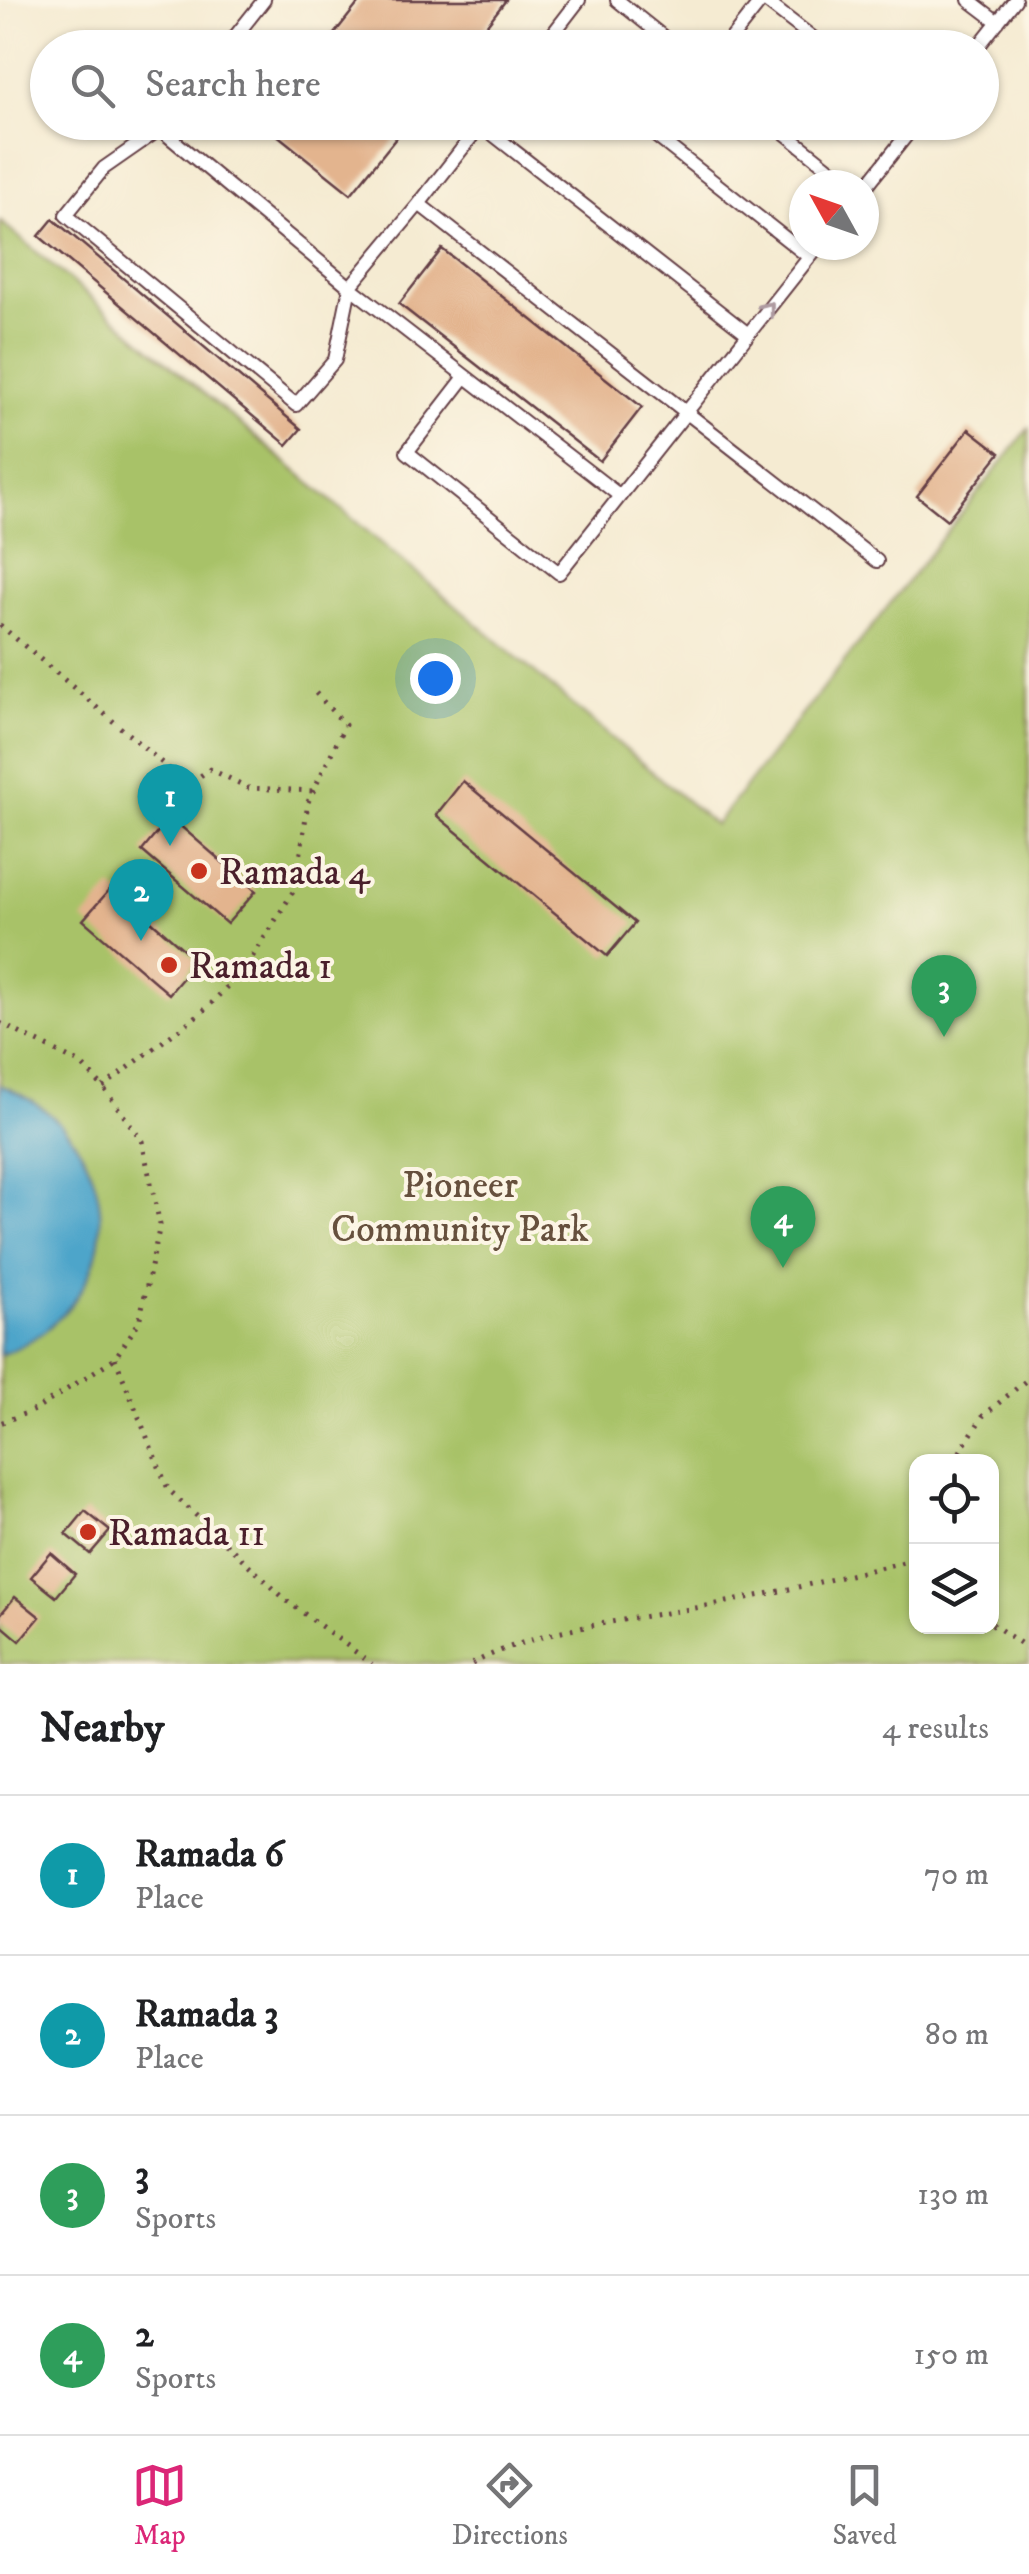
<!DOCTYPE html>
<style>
body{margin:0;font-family:"IM FELL DW Pica",serif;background:#f6f6f6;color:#202124}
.controls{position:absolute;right:30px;bottom:30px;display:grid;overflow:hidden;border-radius:20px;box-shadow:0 2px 8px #0004}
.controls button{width:90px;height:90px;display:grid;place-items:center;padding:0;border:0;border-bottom:2px solid #e0e0e0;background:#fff;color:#202124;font:50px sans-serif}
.compass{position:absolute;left:789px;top:170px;width:90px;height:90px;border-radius:50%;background:#fff;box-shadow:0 2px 8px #0004;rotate:310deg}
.you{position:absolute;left:435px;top:678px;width:35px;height:35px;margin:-25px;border:8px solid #fff;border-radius:50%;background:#1a73e8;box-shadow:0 0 0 15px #1a73e833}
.badge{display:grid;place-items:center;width:65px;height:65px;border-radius:50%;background:#db2777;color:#fff;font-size:32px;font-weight:700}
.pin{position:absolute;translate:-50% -82px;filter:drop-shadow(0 2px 5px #0008)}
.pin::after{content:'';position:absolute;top:52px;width:35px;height:30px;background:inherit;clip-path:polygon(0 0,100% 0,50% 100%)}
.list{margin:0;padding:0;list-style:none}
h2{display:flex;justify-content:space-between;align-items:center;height:130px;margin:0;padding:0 40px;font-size:42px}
h2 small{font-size:32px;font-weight:400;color:#757577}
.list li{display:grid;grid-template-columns:65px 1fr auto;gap:30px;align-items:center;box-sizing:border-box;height:160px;padding:0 40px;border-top:2px solid #e0e0e0}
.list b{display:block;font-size:38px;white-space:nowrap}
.list p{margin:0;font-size:32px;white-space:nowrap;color:#757577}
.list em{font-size:32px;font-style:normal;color:#757577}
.icon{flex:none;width:55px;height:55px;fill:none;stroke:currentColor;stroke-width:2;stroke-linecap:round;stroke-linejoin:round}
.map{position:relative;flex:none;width:1029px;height:1664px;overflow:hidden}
.search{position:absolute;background:#fff;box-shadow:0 2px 8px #0004;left:30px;right:30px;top:30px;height:110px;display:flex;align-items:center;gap:25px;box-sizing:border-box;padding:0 35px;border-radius:55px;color:#757577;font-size:38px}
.sheet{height:770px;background:#fff}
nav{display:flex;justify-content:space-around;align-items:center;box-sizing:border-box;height:140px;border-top:2px solid #e0e0e0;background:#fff;font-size:28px;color:#757577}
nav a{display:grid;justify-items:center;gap:5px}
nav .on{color:#db2777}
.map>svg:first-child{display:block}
.green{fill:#a8c268;stroke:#79704a;stroke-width:2.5;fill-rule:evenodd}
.water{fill:#4da5ca;stroke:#4c627a;stroke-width:2.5}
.building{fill:#e3b48e}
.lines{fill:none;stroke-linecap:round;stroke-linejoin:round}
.service-casing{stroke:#643e44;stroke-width:16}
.path{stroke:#643e44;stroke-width:5;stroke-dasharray:2.5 8;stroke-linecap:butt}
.service{stroke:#fff;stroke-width:12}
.oneway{stroke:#ae9aa0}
.poi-dot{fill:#c8321e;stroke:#fcf5e5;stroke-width:4}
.labels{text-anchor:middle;stroke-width:8;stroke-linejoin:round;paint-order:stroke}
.poi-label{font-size:38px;fill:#4a1f2b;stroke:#fcf5e5;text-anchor:start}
.park-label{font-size:38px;fill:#66503d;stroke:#fcf5e5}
</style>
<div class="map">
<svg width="1029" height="1664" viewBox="0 0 1029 1664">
<rect width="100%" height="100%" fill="#fcf5e5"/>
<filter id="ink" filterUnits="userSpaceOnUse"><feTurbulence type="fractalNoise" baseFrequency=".01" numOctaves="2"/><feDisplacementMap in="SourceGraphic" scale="20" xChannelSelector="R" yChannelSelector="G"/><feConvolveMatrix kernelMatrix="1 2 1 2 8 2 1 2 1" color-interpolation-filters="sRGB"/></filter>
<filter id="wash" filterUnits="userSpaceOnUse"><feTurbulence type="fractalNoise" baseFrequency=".0048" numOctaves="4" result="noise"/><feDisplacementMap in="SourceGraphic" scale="40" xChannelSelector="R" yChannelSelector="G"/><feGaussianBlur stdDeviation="2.25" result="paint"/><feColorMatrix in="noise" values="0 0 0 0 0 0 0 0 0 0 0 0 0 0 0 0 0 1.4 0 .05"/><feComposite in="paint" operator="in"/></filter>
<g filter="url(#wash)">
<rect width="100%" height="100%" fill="#f5ebd2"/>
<path class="green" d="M0,221L715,825L1029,428V1664H0ZM916,1461H992V1626H916Z"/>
<path class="water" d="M0,1085C133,1137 135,1304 0,1355Z"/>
<g id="blocks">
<path class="building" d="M361,0H506L469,48H323Z
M261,122H409L351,194Z
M53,219L301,429L287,445L39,236Z
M442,249L642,407L600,461L399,304Z
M969,429L1000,453L947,520L917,496Z
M463,781L635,923L607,956L436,815Z
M170,817L256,891L227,924L142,851Z
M112,887L197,961L169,994L83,920Z
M85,1511L110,1531L90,1554L66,1534Z
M51,1553L75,1574L56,1597L31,1577Z
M15,1597L40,1617L20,1641L0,1624V1615Z"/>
</g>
</g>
<g filter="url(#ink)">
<use href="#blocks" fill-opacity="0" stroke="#643e44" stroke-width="2.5"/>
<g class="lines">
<g class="service-casing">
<path id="service" d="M617,0L677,48
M764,0L826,48
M969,0L998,22
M226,48L264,0
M542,48L579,0
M724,48L762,0
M977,48L1015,0
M483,122L419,204L877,561
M638,122L809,257
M771,122L850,185
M164,124L160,129L350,287L419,204
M481,125L748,334
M160,129L104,168L66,215L296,405L335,360L350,287L620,496L819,245
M864,189L917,122
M465,377L407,452L559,573L620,496"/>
</g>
<path class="path" d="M0,625L188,785L210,769L249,788L313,791
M0,1023L81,1064L103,1087L142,1141L160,1225L139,1322L115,1358L37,1409L0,1423
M103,1087L207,1008L248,964L296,887L308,802L345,725L312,689
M115,1358L168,1489L287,1601L372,1664
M954,1461L983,1416L1029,1378
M992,1624L1029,1649
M472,1664C535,1629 630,1620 701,1607C773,1594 845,1576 916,1559"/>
<use href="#service" class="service"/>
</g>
<defs><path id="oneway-chevron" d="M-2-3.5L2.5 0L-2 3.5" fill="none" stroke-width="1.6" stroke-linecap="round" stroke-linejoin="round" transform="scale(2.5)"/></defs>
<use class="oneway" href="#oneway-chevron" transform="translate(768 308) rotate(-52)"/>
</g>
<g class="poi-dot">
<circle cx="199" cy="871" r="10"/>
<circle cx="169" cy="965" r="10"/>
<circle cx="88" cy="1532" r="10"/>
</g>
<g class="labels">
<g class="poi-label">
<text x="219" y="884">Ramada 4</text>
<text x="189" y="978">Ramada 1</text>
<text x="108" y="1545">Ramada 11</text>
</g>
<g class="park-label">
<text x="460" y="1197">Pioneer<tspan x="460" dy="44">Community Park</tspan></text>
</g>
</g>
</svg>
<div class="controls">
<button><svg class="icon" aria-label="locate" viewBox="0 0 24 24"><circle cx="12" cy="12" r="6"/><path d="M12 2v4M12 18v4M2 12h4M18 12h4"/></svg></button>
<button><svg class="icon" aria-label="layers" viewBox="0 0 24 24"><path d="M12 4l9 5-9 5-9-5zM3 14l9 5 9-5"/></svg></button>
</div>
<svg class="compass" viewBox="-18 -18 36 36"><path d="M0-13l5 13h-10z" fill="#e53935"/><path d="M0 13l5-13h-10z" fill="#757577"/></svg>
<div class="you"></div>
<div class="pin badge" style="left:170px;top:846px;background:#0f9aa8">1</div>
<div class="pin badge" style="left:141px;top:941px;background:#0f9aa8">2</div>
<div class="pin badge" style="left:944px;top:1037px;background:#2e9e5b">3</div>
<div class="pin badge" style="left:783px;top:1268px;background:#2e9e5b">4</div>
<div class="search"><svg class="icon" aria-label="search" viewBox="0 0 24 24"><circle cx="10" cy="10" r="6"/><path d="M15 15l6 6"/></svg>Search here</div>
</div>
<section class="sheet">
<h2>Nearby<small>4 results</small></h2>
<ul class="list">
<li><span class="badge" style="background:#0f9aa8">1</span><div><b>Ramada 6</b><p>Place</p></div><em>70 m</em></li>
<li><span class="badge" style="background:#0f9aa8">2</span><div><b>Ramada 3</b><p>Place</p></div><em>80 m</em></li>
<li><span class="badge" style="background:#2e9e5b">3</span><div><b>3</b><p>Sports</p></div><em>130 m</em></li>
<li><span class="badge" style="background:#2e9e5b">4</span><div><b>2</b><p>Sports</p></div><em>150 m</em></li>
</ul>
</section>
<nav>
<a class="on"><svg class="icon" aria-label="map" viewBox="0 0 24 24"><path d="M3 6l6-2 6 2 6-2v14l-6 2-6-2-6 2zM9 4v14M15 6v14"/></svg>Map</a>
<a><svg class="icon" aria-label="directions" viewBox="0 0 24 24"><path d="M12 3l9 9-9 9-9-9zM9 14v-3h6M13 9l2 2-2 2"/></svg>Directions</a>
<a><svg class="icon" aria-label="saved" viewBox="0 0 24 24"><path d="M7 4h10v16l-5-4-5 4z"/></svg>Saved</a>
</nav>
